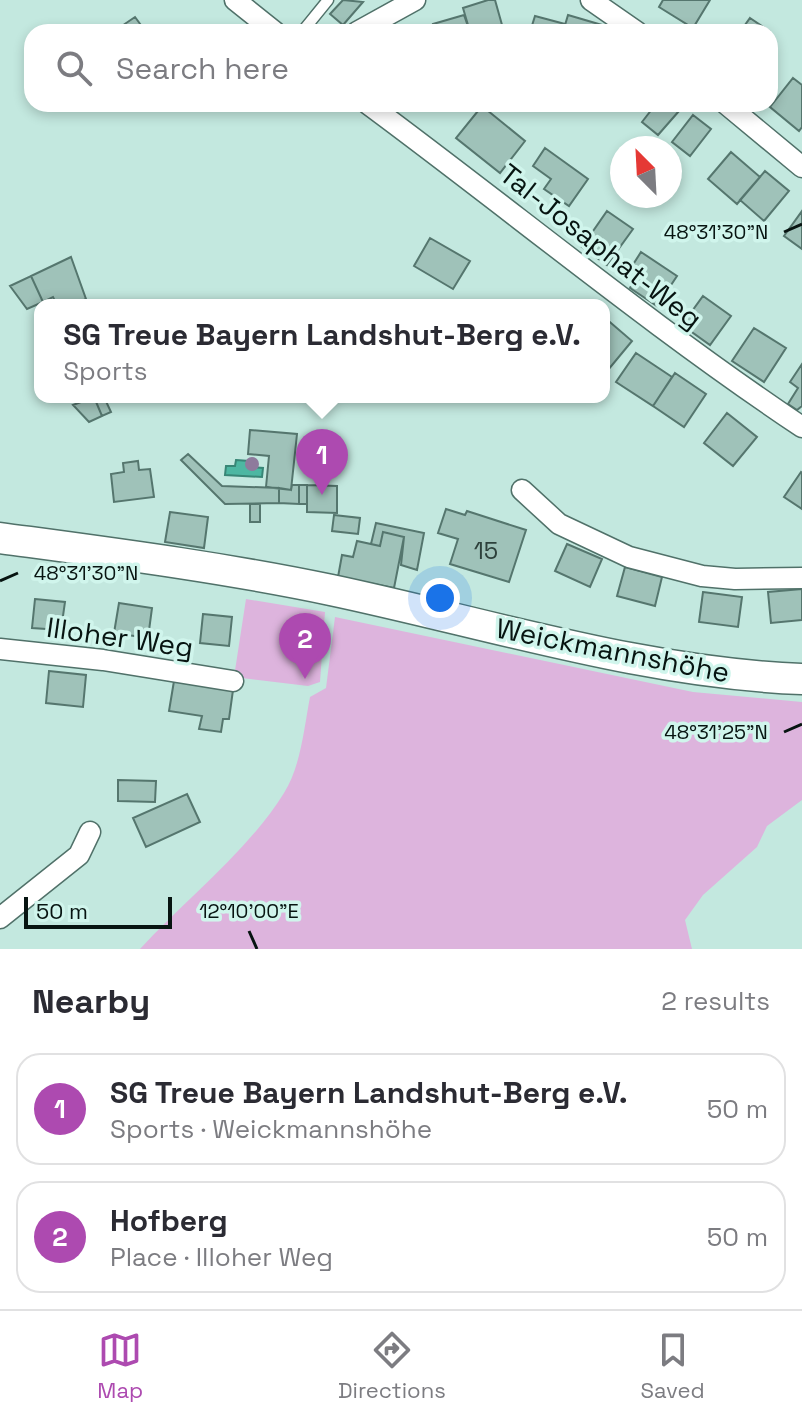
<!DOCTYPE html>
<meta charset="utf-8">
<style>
body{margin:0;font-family:"Space Grotesk",sans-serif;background:#f7f7f7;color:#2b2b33}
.compass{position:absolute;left:610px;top:136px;width:72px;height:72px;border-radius:50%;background:#fff;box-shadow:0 4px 12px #0003;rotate:336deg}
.scale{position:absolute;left:24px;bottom:20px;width:148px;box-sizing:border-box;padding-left:8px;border:4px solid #071411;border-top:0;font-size:22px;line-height:28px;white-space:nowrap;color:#071411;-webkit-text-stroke:6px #d0f5ec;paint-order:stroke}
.you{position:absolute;left:440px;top:598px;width:28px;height:28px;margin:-20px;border:6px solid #fff;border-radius:50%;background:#1a73e8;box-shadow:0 0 0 12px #1a73e833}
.badge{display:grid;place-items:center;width:52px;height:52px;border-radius:50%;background:#ad4ab0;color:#fff;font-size:26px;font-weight:700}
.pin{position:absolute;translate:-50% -66px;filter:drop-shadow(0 2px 4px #0008)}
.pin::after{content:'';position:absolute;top:42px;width:28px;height:24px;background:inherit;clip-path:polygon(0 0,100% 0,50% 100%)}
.popup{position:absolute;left:34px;top:299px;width:576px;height:104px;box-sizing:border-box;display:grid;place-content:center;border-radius:16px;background:#fff;filter:drop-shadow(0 2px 6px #0005);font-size:26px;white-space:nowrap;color:#7c7c81}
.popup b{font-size:30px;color:#2b2b33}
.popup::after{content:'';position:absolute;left:50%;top:100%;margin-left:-16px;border:16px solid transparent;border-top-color:#fff}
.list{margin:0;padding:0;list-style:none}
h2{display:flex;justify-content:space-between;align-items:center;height:104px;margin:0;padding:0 32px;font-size:34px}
h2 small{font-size:26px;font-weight:400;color:#7c7c81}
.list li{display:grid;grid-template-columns:52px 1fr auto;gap:24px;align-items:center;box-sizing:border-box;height:112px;margin:0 16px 16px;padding:0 16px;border:2px solid #e1e1e2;border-radius:24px}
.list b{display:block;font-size:30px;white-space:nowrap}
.list p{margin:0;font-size:26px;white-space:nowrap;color:#7c7c81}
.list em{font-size:26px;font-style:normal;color:#7c7c81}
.icon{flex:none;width:44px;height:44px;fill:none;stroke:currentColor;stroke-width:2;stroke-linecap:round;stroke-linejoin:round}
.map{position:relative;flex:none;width:802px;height:949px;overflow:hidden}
.search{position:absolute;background:#fff;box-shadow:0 4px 12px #0003;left:24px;right:24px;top:24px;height:88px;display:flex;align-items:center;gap:20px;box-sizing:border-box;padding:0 28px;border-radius:24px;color:#7c7c81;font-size:30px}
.sheet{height:360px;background:#fff}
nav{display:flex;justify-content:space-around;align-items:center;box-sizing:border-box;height:112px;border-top:2px solid #e1e1e2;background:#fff;font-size:22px;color:#7c7c81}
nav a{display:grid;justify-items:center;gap:4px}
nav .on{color:#ad4ab0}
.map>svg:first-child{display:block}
.green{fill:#ddb4dd}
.water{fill:#4db7a2;stroke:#388676;stroke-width:2}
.building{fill:#9fc2b9;stroke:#55766e;stroke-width:2}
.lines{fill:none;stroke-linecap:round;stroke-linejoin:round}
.lane-casing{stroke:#507169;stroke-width:13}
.street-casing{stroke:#507169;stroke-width:23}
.secondary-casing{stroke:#507169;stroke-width:33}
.lane{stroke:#fff;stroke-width:10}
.street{stroke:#fff;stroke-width:20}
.secondary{stroke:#fff;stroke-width:30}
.tree{fill:#8e7a9c}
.ticks{fill:none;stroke:#071411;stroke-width:3}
.labels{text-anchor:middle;stroke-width:7;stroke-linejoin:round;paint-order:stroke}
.number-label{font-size:24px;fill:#2d403b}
.street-label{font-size:28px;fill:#071411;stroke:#d0f5ec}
.ticks-label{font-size:20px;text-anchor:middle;fill:#071411;stroke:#d0f5ec;stroke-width:7;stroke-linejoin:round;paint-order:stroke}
</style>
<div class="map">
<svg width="802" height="949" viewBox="0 0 802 949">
<rect width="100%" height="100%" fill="#c3e8df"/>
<path class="green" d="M246,599L325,612L320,682L308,686L234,677Z
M335,617L693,692L802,702V800L767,826L757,847L703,895L685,920L692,949H140C185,900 249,850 284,793C301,766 304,728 310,697L326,688Z"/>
<path class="water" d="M236,460L249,461V467L263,468L262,477L225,475L226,466H235Z"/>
<path class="building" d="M343,0L363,2L343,25L330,14Z
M488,0H495L504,32H470L463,8Z
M663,0H710L693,28L659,7Z
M464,15L470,32H435L433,24Z
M568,15L602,25L600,32H563Z
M535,16L565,24L563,32H530Z
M135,17L146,32H113Z
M750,18L769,31L768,32H740Z
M793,78L802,85V127L799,131L770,107Z
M656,104H671L679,111L658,135L642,122Z
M482,106L525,141L500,173L456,138Z
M693,115L711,129L690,156L672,142Z
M545,148L588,179L569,206L544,189L551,179L533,166Z
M731,152L760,177L737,204L708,179Z
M765,171L789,191L764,221L740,200Z
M607,211L633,229L607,265L582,247Z
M802,211V249L784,236Z
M430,238L470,261L453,289L414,266Z
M641,252L677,276L657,306L630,288L635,279L627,274Z
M71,257L86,299L73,305H57L53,297L43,302L31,276Z
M31,276L43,302L27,309L10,286Z
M703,296L731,316L710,345L682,325Z
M604,317L632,341L608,370L604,366Z
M754,328L786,348L764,382L732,361Z
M636,353L672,377L653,406L616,382Z
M802,364V406L797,410L788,404L798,388L790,382Z
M675,373L706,394L684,427L653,406Z
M94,397H104L111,412L102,416Z
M94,397L102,416L89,422L73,405Z
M727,413L757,437L733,466L704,443Z
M250,430L297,434L291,490L266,487L269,456L248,454Z
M188,454L222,486L279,488V503L225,504L181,460Z
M138,461L139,470L150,469L154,497L114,502L111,474L124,472L123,463Z
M801,472L802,473V509L784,497Z
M292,485H299V504L279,503V488L291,490Z
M299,485H307V504H299Z
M307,485L337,486V513L307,512Z
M250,504H260V522H250Z
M446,509L465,515L467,511L526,530L509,582L450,564L458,539L438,533Z
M170,512L208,517L204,548L165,542Z
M334,515L360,518L358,534L332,531Z
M376,523L424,533L417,570L401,565L404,537L383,532L380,546L371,544Z
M383,532L404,537L394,588L338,577L342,555L353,557L357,541L380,546Z
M567,544L602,559L590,587L555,571Z
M625,567L662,577L655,606L617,596Z
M802,589V620L771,623L768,592Z
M703,592L742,597L738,627L699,622Z
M35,599L65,602L61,630L32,628Z
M119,603L152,608L148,638L114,633Z
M203,614L232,617L229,646L200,643Z
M49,671L86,675L83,707L46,703Z
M174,681L233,690L229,719H223L221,732L199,729L202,716L169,711Z
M118,780L156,781L155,802L118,801Z
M187,794L200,822L146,847L133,818Z"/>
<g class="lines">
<g class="lane-casing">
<path id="lane" d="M302,32L328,0"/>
</g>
<g class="street-casing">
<path id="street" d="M235,0L275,32
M591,0L637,32
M357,32L415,0
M368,104C514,212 651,326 802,427
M726,104L802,167
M522,490L559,524L629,557L702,576L735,579L802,578
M0,649L103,660L233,681
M0,918L79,855L90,832"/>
</g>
<g class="secondary-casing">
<path id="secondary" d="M0,538C111,553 221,567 331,590C487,623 642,673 802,679"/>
</g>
<use href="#lane" class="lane"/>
<use href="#street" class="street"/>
<use href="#secondary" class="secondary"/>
</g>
<circle class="tree" cx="252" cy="464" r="7"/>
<path class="ticks" d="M784,232L802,224M0,581L18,573M784,732L802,724M249,931L257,949"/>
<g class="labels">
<g class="number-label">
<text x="486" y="559">15</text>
</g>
<g class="street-label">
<text transform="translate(601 246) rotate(38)" y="10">Tal-Josaphat-Weg</text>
<text transform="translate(120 637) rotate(8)" y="10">Illoher Weg</text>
<text transform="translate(613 650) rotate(11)" y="10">Weickmannshöhe</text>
</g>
</g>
<g class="ticks-label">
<text x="716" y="239">48°31'30"N</text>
<text x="86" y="580">48°31'30"N</text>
<text x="716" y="739">48°31'25"N</text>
<text x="249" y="918">12°10'00"E</text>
</g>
</svg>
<svg class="compass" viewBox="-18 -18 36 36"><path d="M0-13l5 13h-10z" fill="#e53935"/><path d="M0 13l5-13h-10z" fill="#7c7c81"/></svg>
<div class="scale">50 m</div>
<div class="you"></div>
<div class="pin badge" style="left:322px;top:495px">1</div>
<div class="popup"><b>SG Treue Bayern Landshut-Berg e.V.</b>Sports</div>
<div class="pin badge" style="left:305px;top:679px">2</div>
<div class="search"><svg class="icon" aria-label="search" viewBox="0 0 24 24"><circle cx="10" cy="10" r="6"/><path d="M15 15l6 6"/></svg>Search here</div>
</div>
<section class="sheet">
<h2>Nearby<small>2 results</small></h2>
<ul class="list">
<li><span class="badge">1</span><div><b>SG Treue Bayern Landshut-Berg e.V.</b><p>Sports · Weickmannshöhe</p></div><em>50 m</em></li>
<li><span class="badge">2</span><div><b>Hofberg</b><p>Place · Illoher Weg</p></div><em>50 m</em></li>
</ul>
</section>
<nav>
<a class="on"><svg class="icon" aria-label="map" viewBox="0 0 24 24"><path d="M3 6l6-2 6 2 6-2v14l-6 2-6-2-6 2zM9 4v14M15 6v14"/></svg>Map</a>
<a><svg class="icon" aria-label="directions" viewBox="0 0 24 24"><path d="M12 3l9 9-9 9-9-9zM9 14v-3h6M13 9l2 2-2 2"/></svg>Directions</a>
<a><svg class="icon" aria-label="saved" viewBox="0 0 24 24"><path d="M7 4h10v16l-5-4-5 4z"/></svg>Saved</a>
</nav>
